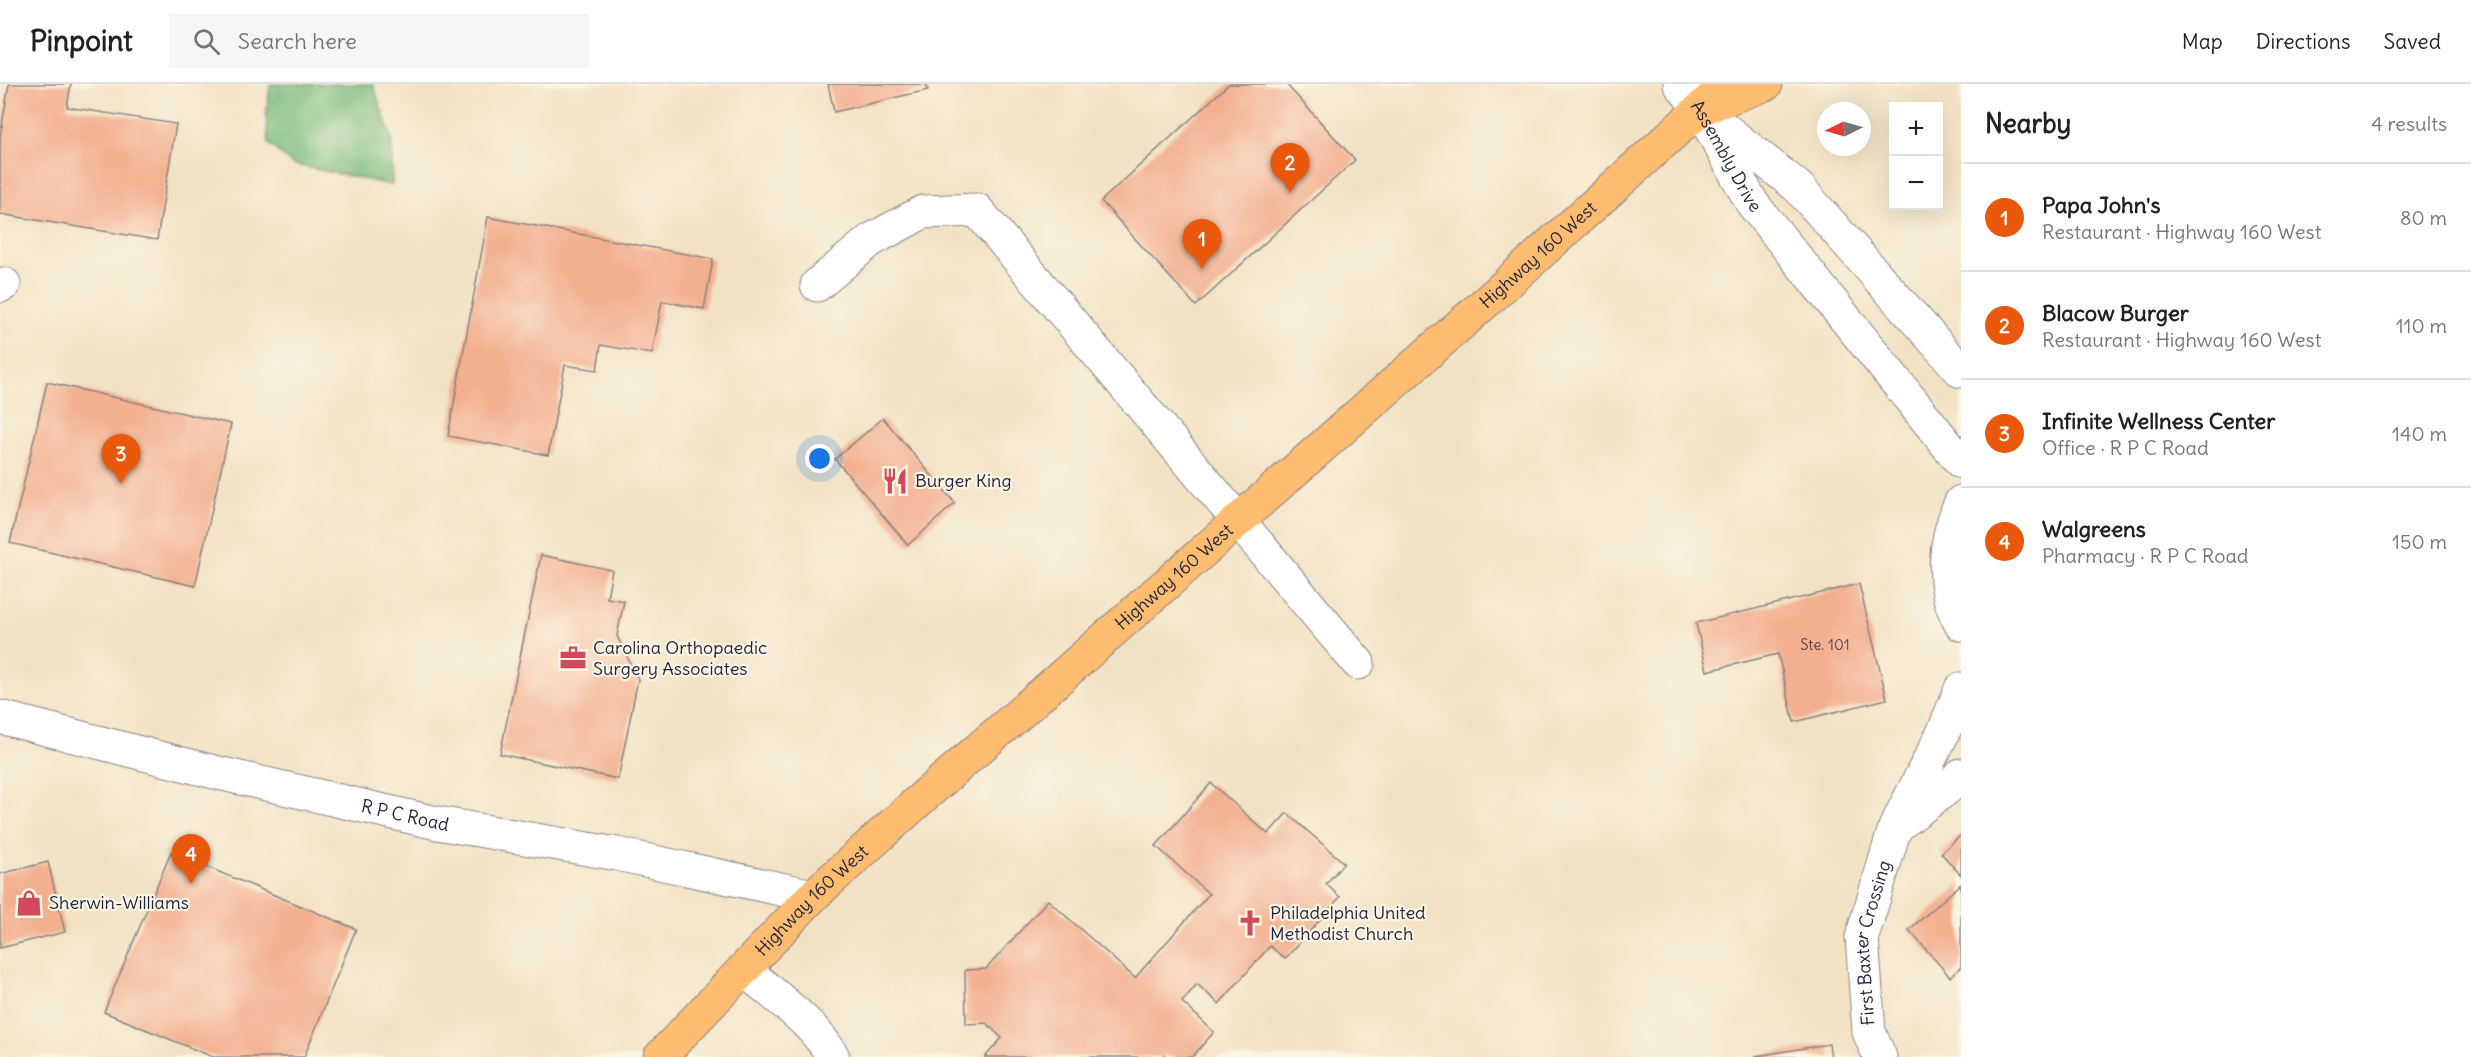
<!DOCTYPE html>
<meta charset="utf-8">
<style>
body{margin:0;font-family:Delius,sans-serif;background:#f6f6f6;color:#202124}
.controls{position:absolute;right:18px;top:18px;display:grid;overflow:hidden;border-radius:0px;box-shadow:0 6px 24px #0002}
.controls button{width:54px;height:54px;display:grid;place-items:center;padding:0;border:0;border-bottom:2px solid #e0e0e0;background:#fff;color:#202124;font:30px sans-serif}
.compass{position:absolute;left:1817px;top:18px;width:54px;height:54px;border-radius:50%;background:#fff;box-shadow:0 6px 24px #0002;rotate:265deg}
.you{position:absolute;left:820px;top:375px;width:21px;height:21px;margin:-15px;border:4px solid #fff;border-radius:50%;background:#1a73e8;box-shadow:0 0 0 9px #1a73e833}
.badge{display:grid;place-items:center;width:39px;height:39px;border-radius:50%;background:#ea580c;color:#fff;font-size:20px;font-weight:700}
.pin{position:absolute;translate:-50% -50px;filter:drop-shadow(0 2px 3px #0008)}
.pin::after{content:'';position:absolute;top:32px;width:21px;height:18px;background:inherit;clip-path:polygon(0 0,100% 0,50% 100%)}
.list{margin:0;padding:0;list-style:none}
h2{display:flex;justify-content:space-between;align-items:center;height:78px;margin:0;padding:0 24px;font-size:26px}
h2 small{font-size:20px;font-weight:400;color:#757577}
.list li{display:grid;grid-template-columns:39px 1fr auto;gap:18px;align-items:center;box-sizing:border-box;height:108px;padding:0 24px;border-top:2px solid #e0e0e0}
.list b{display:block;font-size:22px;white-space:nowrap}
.list p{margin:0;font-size:20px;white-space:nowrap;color:#757577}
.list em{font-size:20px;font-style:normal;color:#757577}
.icon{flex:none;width:33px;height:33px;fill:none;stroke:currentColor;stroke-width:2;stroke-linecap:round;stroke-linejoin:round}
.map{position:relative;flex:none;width:1961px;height:973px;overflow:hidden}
header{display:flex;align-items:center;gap:36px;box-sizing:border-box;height:84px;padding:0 30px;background:#fff;border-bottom:2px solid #e0e0e0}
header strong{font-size:28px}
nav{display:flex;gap:33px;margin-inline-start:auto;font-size:21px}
.search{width:420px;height:54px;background:#f6f6f6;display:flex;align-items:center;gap:15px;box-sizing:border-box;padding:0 21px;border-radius:0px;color:#757577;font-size:22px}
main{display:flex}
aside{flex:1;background:#fff}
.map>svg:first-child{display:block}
.forest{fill:#79ba7c;stroke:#4e6e5c;stroke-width:1.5}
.building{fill:#f3af8e}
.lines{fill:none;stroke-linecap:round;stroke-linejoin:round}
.minor-casing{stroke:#8a8280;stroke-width:35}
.major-casing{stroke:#8a8280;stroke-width:35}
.minor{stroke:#fff;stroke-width:33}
.major{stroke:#fdbc6f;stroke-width:33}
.labels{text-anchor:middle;stroke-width:4.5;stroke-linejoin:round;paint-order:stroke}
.number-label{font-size:15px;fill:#564550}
.street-label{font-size:18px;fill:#22223b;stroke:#fcf5e5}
.poi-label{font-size:18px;fill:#22223b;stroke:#fcf5e5;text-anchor:start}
</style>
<header>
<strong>Pinpoint</strong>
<div class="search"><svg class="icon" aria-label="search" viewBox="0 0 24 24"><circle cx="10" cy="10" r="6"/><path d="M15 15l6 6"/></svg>Search here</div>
<nav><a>Map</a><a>Directions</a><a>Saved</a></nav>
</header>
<main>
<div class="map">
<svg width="1961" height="973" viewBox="0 0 1961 973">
<rect width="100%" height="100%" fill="#fcf5e5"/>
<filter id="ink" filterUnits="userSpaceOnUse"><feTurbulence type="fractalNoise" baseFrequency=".0167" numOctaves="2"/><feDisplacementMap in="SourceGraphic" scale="12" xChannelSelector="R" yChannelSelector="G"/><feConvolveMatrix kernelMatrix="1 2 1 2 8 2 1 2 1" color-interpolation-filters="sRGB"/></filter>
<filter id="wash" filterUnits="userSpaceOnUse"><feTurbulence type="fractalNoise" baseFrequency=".008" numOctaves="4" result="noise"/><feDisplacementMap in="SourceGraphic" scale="24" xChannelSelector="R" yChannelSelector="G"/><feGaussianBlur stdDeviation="1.35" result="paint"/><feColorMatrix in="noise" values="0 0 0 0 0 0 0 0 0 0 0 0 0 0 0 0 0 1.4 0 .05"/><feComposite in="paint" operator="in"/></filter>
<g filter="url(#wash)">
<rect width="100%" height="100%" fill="#f2e2c4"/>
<path class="forest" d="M270,0H373L392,56V101L292,80L269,60L266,32Z"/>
<g id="blocks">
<path class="building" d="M9,0H71L67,23L176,40L157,156L0,130V53Z
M828,0H926L928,6L834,28Z
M1229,0H1286L1355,76L1196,222L1101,117Z
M488,133L713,175L704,225L662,217L652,270L601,261L597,286L565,281L548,371L448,352Z
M47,298L231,340L195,502L10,459Z
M883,334L955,419L908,461L835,375Z
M541,471L612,486L607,514L624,517L617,552L638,595L618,695L500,670Z
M1859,500L1887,615L1794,638L1778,570L1707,587L1696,539Z
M1211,699L1268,750L1287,729L1344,779L1326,800L1340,813L1285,875L1270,862L1219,920L1197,900L1182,918L1214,948L1192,973H1167L1165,971L1163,973H985L1002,954L986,939L966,940L965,886L986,885L1048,816L1135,894L1209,810L1156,762Z
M1961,751V791L1941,769Z
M171,768L356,845L304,973H213L104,928Z
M48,778L65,848L0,864V790Z
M1961,800V883L1950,893L1909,846Z
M1829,960L1831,973H1756V972Z"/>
</g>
</g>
<g filter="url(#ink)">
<use href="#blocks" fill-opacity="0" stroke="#8a8280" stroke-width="1.5"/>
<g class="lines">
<g class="minor-casing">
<g id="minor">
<path id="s1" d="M1680,0L1700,25L1752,119L1961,378"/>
<path d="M1711,34L1798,103L1961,287"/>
<path d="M817,201L871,156L923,128L977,126L1358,579"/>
<path d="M0,202L4,200"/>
<path d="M1961,418C1944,456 1939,503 1961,540"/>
<path id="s2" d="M0,633L218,689L437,739L617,770L813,812"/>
<path d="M1901,739L1950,702L1961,691"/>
<path d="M744,885C774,912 814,938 833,973"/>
<path id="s3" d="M1880,973L1869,948L1862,853L1895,744L1944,647L1961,605"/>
</g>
</g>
<g class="major-casing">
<g id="major">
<path d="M1708,22L1766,0"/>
<path id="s4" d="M660,973L813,812L924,712L1020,629L1495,210L1728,0"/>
</g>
</g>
<use href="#minor" class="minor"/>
<use href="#major" class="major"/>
</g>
</g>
<defs>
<g id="restaurant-bare" transform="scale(2.07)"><path d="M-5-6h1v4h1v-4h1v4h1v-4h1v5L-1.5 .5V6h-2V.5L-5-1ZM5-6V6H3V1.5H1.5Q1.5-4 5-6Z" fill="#d1495b" stroke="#fcf5e5" stroke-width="2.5" paint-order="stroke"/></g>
<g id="office-bare" transform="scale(2.07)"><path d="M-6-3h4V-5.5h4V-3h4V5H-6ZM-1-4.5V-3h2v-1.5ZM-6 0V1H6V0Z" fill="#d1495b" stroke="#fcf5e5" stroke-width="2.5" paint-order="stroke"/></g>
<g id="shop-bare" transform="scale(2.07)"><path d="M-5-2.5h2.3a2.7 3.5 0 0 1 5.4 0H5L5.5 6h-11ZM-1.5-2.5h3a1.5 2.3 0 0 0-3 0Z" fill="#d1495b" stroke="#fcf5e5" stroke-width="2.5" paint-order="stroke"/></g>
<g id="church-bare" transform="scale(2.07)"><path d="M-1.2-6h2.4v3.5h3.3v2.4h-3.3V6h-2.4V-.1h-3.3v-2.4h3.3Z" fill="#d1495b" stroke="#fcf5e5" stroke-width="2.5" paint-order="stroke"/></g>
</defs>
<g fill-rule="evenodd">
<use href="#restaurant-bare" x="895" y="397"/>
<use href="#office-bare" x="573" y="574"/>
<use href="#shop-bare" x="29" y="819"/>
<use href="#church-bare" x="1250" y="839"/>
</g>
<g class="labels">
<g class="number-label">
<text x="1825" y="566">Ste. 101</text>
</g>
<g class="street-label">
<text dy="6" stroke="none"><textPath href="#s1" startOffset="86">Assembly Drive</textPath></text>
<text dy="6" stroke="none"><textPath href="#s4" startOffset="1190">Highway 160 West</textPath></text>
<text dy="6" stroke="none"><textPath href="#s4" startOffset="704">Highway 160 West</textPath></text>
<text dy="6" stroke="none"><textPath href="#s2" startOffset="417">R P C Road</textPath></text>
<text dy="6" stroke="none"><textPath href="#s4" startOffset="218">Highway 160 West</textPath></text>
<text dy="6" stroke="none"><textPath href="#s3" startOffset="118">First Baxter Crossing</textPath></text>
</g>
<g class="poi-label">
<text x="915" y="403">Burger King</text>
<text x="593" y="570">Carolina Orthopaedic<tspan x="593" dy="21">Surgery Associates</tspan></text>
<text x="49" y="825">Sherwin-Williams</text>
<text x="1270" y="835">Philadelphia United<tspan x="1270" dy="21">Methodist Church</tspan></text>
</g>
</g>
</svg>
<div class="controls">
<button>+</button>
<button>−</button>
</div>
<svg class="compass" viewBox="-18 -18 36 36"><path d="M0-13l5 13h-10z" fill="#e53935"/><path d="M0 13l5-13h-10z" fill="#757577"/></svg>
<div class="you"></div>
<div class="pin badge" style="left:1202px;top:185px">1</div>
<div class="pin badge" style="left:1290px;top:109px">2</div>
<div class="pin badge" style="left:121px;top:400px">3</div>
<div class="pin badge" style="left:191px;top:800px">4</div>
</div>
<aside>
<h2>Nearby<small>4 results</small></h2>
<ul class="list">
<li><span class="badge">1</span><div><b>Papa John's</b><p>Restaurant · Highway 160 West</p></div><em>80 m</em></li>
<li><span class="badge">2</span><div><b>Blacow Burger</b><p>Restaurant · Highway 160 West</p></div><em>110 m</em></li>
<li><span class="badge">3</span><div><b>Infinite Wellness Center</b><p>Office · R P C Road</p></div><em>140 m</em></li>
<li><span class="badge">4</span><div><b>Walgreens</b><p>Pharmacy · R P C Road</p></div><em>150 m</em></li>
</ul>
</aside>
</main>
